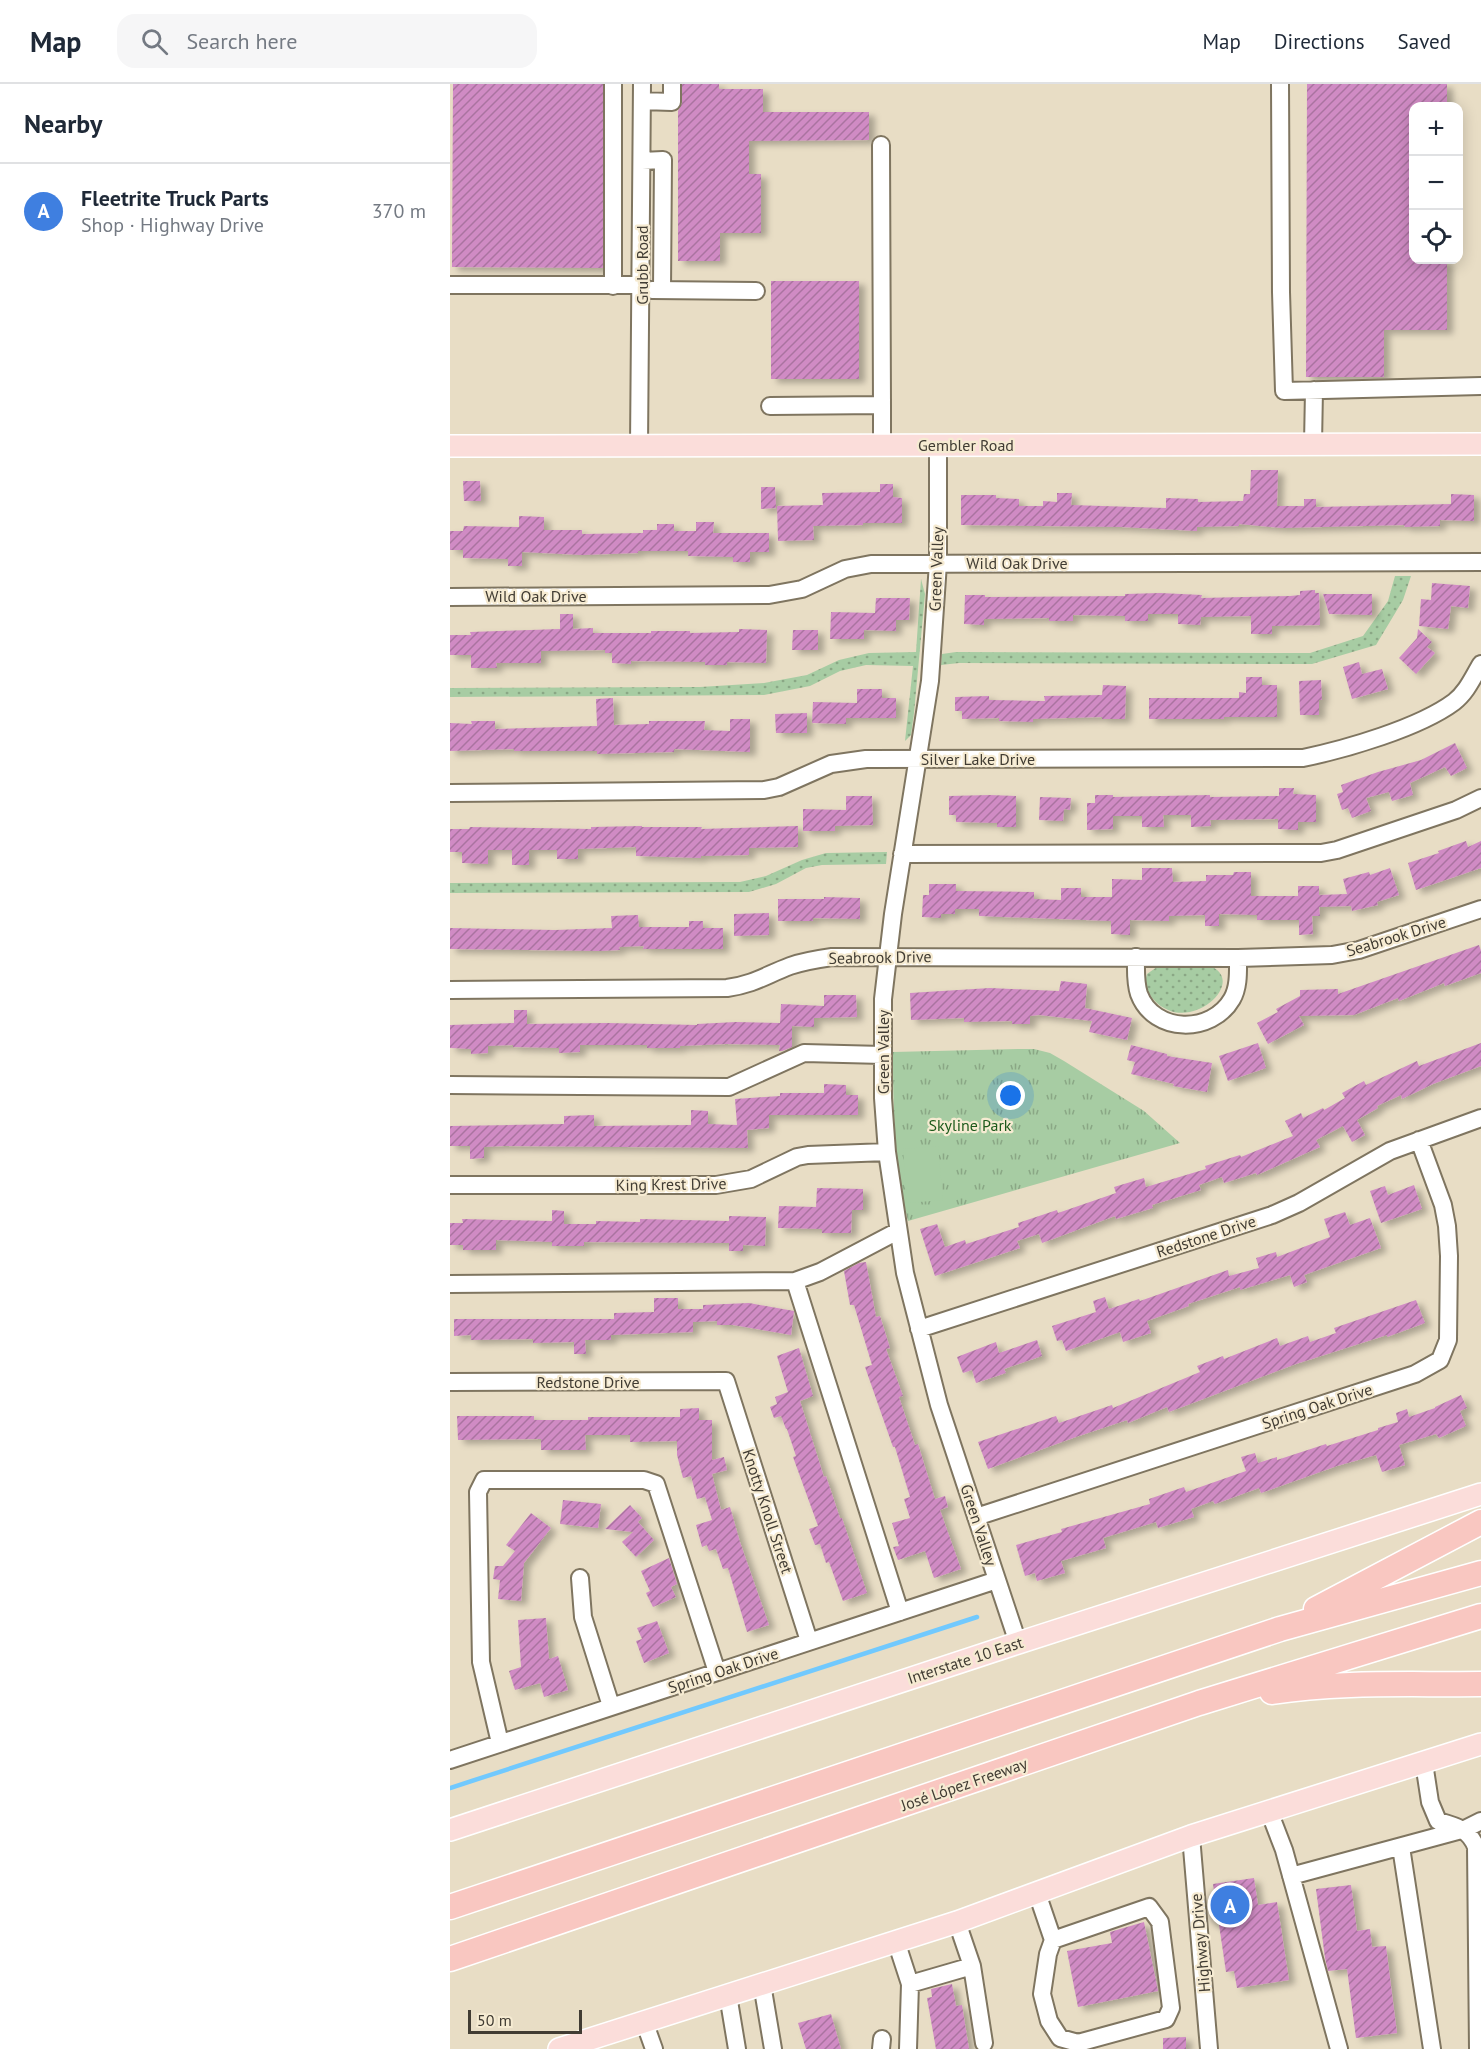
<!DOCTYPE html>
<meta charset="utf-8">
<style>
body{margin:0;font-family:"PT Sans",sans-serif;background:#f6f6f7;color:#1f2937}
.controls{position:absolute;right:18px;top:18px;display:grid;overflow:hidden;border-radius:12px;box-shadow:0 3px 15px #0003}
.controls button{width:54px;height:54px;display:grid;place-items:center;padding:0;border:0;border-bottom:2px solid #e0e1e3;background:#fff;color:#1f2937;font:30px sans-serif}
.scale{position:absolute;left:18px;bottom:15px;width:114px;box-sizing:border-box;padding-left:6px;border:3px solid #413c33;border-top:0;font-size:16px;line-height:21px;white-space:nowrap;color:#413c33;-webkit-text-stroke:4px #f6ebd2;paint-order:stroke}
.you{position:absolute;left:561px;top:1012px;width:21px;height:21px;margin:-15px;border:4px solid #fff;border-radius:50%;background:#1a73e8;box-shadow:0 0 0 9px #1a73e833}
.badge{display:grid;place-items:center;width:39px;height:39px;border-radius:50%;background:#9f3ea5;color:#fff;font-size:20px;font-weight:700}
.pin{position:absolute;translate:-50% -50%;border:3px solid #fff;box-shadow:0 2px 6px #0006}
.list{margin:0;padding:0;list-style:none}
h2{display:flex;justify-content:space-between;align-items:center;height:78px;margin:0;padding:0 24px;font-size:26px}
h2 small{font-size:20px;font-weight:400;color:#747a83}
.list li{display:grid;grid-template-columns:39px 1fr auto;gap:18px;align-items:center;box-sizing:border-box;height:96px;padding:0 24px;border-top:2px solid #e0e1e3}
.list b{display:block;font-size:22px;white-space:nowrap}
.list p{margin:0;font-size:20px;white-space:nowrap;color:#747a83}
.list em{font-size:20px;font-style:normal;color:#747a83}
.icon{flex:none;width:33px;height:33px;fill:none;stroke:currentColor;stroke-width:2;stroke-linecap:round;stroke-linejoin:round}
.map{position:relative;flex:none;width:1031px;height:1965px;overflow:hidden}
header{display:flex;align-items:center;gap:36px;box-sizing:border-box;height:84px;padding:0 30px;background:#fff;border-bottom:2px solid #e0e1e3}
header strong{font-size:28px}
nav{display:flex;gap:33px;margin-inline-start:auto;font-size:21px}
.search{width:420px;height:54px;background:#f6f6f7;display:flex;align-items:center;gap:15px;box-sizing:border-box;padding:0 21px;border-radius:18px;color:#747a83;font-size:22px}
main{display:flex}
aside{flex:1;background:#fff}
.map>svg:first-child{display:block}
.grass{fill:url(#grass-dots)}
.park{fill:url(#park-tufts)}
.garden{fill:#a7cca3}
.lines{fill:none;stroke-linecap:round;stroke-linejoin:round}
.stream{stroke:#71c9fe;stroke-width:4.5}
.building{fill:url(#building-hatch);filter:url(#shadow)}
.minor-casing{stroke:#7f7560;stroke-width:20}
.major-casing{stroke:#fff;stroke-width:24}
.highway-casing{stroke:#fff;stroke-width:27}
.minor{stroke:#fff;stroke-width:16}
.major{stroke:#fbddda;stroke-width:21}
.highway{stroke:#f9c7c1;stroke-width:24}
.labels{text-anchor:middle;stroke-width:4.5;stroke-linejoin:round;paint-order:stroke}
.street-label{font-size:16px;fill:#413c33;stroke:#f6ebd2}
.park-label{font-size:16px;fill:#1c5a1b;stroke:#f6ebd2}
</style>
<header>
<strong>Map</strong>
<div class="search"><svg class="icon" aria-label="search" viewBox="0 0 24 24"><circle cx="10" cy="10" r="6"/><path d="M15 15l6 6"/></svg>Search here</div>
<nav><a>Map</a><a>Directions</a><a>Saved</a></nav>
</header>
<main>
<aside>
<h2>Nearby<small></small></h2>
<ul class="list">
<li><span class="badge" style="background:#3f7fe0">A</span><div><b>Fleetrite Truck Parts</b><p>Shop · Highway Drive</p></div><em>370 m</em></li>
</ul>
</aside>
<div class="map">
<svg width="1031" height="1965" viewBox="0 0 1031 1965">
<defs>
<pattern id="grass-dots" width="8" height="8" patternUnits="userSpaceOnUse" patternTransform="scale(1.5)"><rect width="8" height="8" fill="#a7cca3"/><path d="M2 2h.1M6 6h.1" fill="none" stroke="#8aa785" stroke-width="1.8" stroke-linecap="round"/></pattern>
<pattern id="park-tufts" width="24" height="20" patternUnits="userSpaceOnUse" patternTransform="scale(1.5)"><rect width="24" height="20" fill="#a7cca3"/><path d="M3 7l-1-3M5 7V3M7 7l1-3M15 17l-1-3M17 17v-4M19 17l1-3" fill="none" stroke="#8aa785"/></pattern>
<pattern id="building-hatch" width="6" height="6" patternUnits="userSpaceOnUse" patternTransform="scale(1.5)"><rect width="6" height="6" fill="#d08bc4"/><path d="M-1 1l2-2M0 6l6-6M5 7l2-2" fill="none" stroke="#aa73a0"/></pattern>
<filter id="shadow"><feDropShadow dx="6" dy="4" stdDeviation="3" flood-color="#0004"/></filter>
</defs>
<rect width="100%" height="100%" fill="#e8ddc5"/>
<path class="grass" d="M945,492H961L953,516L926,561L862,580L509,579L491,581L492,570L506,568L860,569L913,552L938,517Z
M471,495L475,510L464,629L461,651L455,657L463,582L416,581L390,587L360,602L314,611L0,613V604L250,603L314,599L357,591L389,576L419,569L466,568Z
M437,768L436,780L372,781L356,784L326,800L299,808L0,809V799L290,798L316,792L352,776L376,769Z
M760,882C799,897 739,954 704,916C697,908 694,900 697,890L707,883Z"/>
<path class="park" d="M569,965H584L600,969L614,977L694,1027L730,1059L458,1137C444,1082 443,1024 443,968Z"/>
<path class="garden" d="M488,1062L493,1116L457,1119L453,1065Z"/>
<g class="lines">
<path class="stream" d="M0,1704L527,1533"/>
</g>
<path class="building" d="M3,0H153V184L2,183Z
M232,0H269V5H313V28H419V56L299,57V90H311V149H270V177H228V27L232,19Z
M857,0H997V22H963V176H997V246H934V293H856Z
M321,197H409V295H321Z
M801,386H828L827,422H854V415H866V423L1001,420V410L1024,411V437L990,436V442L955,443L954,441L832,444L789,440V442L747,443V447L671,443L511,441V411H546V414L569,415V422H593V417L607,418V409H622L621,421L716,424V414L748,415V418L793,417L794,410H800Z
M13,397H30L31,417H14Z
M430,400H443V413L452,414V439H413V441L363,442L364,456L328,457L327,422L373,421L372,409L430,408Z
M311,403H325L326,424L311,425Z
M69,432L94,433V446H132V450L193,449V446H207V440H224V447H246V438H264L263,449H319V468H300V478H283V473L238,472V467H188V469L132,471L72,468V482H58V475L13,474V466H0V447H13L14,442L69,443Z
M982,499L1020,502L1018,524L1001,522L998,545L969,542L971,515L981,516Z
M865,506V509H869L870,541L822,542V550H801V532L751,533L750,541L728,540V530H698V537H675V532L623,531V537H599V534L534,535V541L514,540L515,511H535V513L675,512V510L710,509L752,511L751,514L840,512L850,511V507Z
M873,510H922V531L879,530Z
M426,514H460L459,536H446V547L414,546V555H380L381,528L425,529Z
M110,530H123V545L143,544V549H201V547H240V549L289,548V545L317,546L316,579L277,578V581H255V578L181,577V580L162,579V569H155V566L91,567V579H46L47,584H21V571H0V551H21L20,548L110,545Z
M968,545L982,558L977,563L985,569L966,590L949,574L967,554Z
M343,546H368V566H342Z
M909,578L912,590L932,585L938,605L902,615L893,583Z
M796,593H812V601H827V633H774V635H699V614H789V608L796,609Z
M871,596L872,616H869V631H850L849,597Z
M653,601L676,602L675,635H652V633L583,635V638L549,637V634L512,635V627H505V613L539,612V616L595,617L594,612L652,611Z
M407,605H432V614H446V634H396V640L362,639L363,618L407,619Z
M163,614L164,641L199,640V637H255L254,646L280,647V635H300V668L224,665V668L147,670V667H64V665L0,667V639L22,640L21,637H45V645L147,642L146,615Z
M357,629V649H326L325,630Z
M1005,659L1017,684L1001,692L995,683L960,699L963,711L942,717L939,708L916,714L921,727L902,734L898,724L892,726L887,710L893,708L891,701L928,688L971,676Z
M829,704H844L843,710L866,711V738H848V746L828,745V735L760,736L761,742L741,743V731H713L714,743H692V732H663V745L637,746V719H645V711H663V713L760,711V713L829,712Z
M540,711L566,712V743H547V739L506,738V731H499V712Z
M396,712H422L423,741L385,742V747H353V725L396,726Z
M590,713L621,714L620,726L614,725L613,737L589,736Z
M192,742V743H252L251,745L348,742V763L299,764V771L251,772V774L186,772V763L128,765V775H107V766H79V781H62V766H38V780L12,779V768H0V745H19L20,743L141,745V743Z
M1016,757L1018,763L1031,757V784L966,806L958,779L989,769L988,767Z
M692,784H722L723,798L756,797V791H783L784,788H801V812H848V802H869V811L897,810L893,795L919,788L920,791L940,784L949,811L927,818L928,821L902,827L901,822L869,823L870,832H862L863,850L849,851V836H807V831L769,830V842H755V831L719,832V837L680,836V851L661,850V837L529,832V825H505V830H491V834L472,833L473,811H479V800H506V807L584,808V815L611,816V804H631V813H662V795L692,796Z
M374,813L410,814V835L363,834V837H328V815H374Z
M319,829V851L284,852V830Z
M188,831L189,843H239V837H253V844H273V865H193L194,862L169,863L170,866L150,867L0,865V844L105,846L162,844L161,832Z
M1029,861L1031,867V889L995,902L994,899L949,917L948,914L904,931L849,932L854,941L818,960L807,939L828,928L826,925L850,912V906L888,905V910Z
M611,897L637,900L635,924L682,934L677,956L639,948L642,937L589,931L580,932V940H562V937L514,938V934L461,936L460,909L540,904L609,907Z
M374,911H406L407,933L364,934V943L342,942V963L332,967H329L330,961L276,960L230,962V964H197V961H130V968L109,969V964L63,963V961L38,962V969L21,970V965L0,964V941L64,939V926H77V940L157,939L247,941V940L286,938L330,939L331,920L374,922Z
M808,959L816,984L778,997L769,972Z
M1031,959V982L983,1000L952,1015L951,1011L927,1022L928,1024L907,1036L915,1051L902,1058L893,1042L866,1056L870,1063L807,1091L806,1089L774,1099L772,1093L749,1101L751,1106L702,1121L703,1124L666,1135L665,1132L592,1159L589,1150L567,1157L570,1164L485,1192L470,1145L487,1140L495,1163L515,1156L516,1160L569,1143L568,1139L607,1126L608,1129L666,1109L664,1103L694,1094L696,1103L756,1085L755,1082L790,1071L791,1073L843,1052L835,1037L851,1029L853,1034L873,1024L874,1026L895,1014L892,1009L914,997L916,1001L967,977L969,982Z
M681,961L717,970V972L762,979L757,1008L723,1002L724,1000L681,990L685,978L677,976Z
M374,1000L396,1001V1011H408V1031H319V1044L297,1046L298,1064L54,1062L34,1063V1074L20,1075V1062H0V1042L114,1040V1032L144,1031V1042L241,1041V1026L258,1027V1040L287,1041L285,1015L330,1012V1009H374Z
M964,1101L972,1125L931,1139L920,1107L935,1102L938,1111Z
M367,1104L413,1105V1126H402L401,1149H372V1145L328,1144L329,1122L366,1123Z
M102,1126L114,1127V1140H146V1137L190,1138V1135L279,1137V1132L316,1133L315,1162L293,1161V1167H279V1159L134,1158V1162H102V1158L46,1156V1166H13V1161H0V1139H13L12,1135L102,1137Z
M895,1128L900,1141L920,1134L931,1164L854,1191L857,1198L844,1203L840,1191L790,1206V1203L738,1220L739,1222L697,1237L701,1249L673,1258L670,1248L616,1267L612,1256L607,1257L602,1242L646,1228L643,1217L655,1213L659,1225L689,1215L690,1217L778,1186L779,1192L809,1184L806,1174L826,1168L827,1173L880,1153L874,1135Z
M416,1178L426,1233L430,1232L440,1264L436,1265L453,1312L449,1313L465,1361L468,1360L485,1415L495,1412L498,1423L490,1426L511,1485L484,1494L475,1467L448,1476L443,1463L449,1462L442,1439L460,1434L454,1415L460,1413L445,1363H443L415,1283L422,1281L404,1221H400L394,1187L409,1179Z
M204,1214H228V1225H253V1221L299,1219L344,1227L341,1251L283,1241H267V1237L243,1238V1248L161,1251V1256H135L136,1270H124V1258L83,1259V1255L21,1256V1251L4,1252V1235H164V1229L204,1228Z
M966,1216L975,1239L937,1253V1251L846,1280L719,1328L717,1323L678,1339L677,1336L623,1354L538,1385L528,1358L606,1332L609,1339L662,1321L663,1324L750,1288L747,1282L773,1272L774,1275L827,1254L830,1262L858,1252L860,1258L886,1249L884,1244Z
M587,1256L592,1272L554,1285L556,1289L526,1299L522,1286L513,1289L507,1273L546,1258L549,1269Z
M349,1264L363,1312L350,1317L374,1393L376,1392L390,1434H392L417,1509L393,1517L379,1478L376,1479L370,1460L365,1461L359,1445L368,1442L343,1373L346,1372L337,1345H336L331,1332L324,1334L320,1323L327,1320L325,1313L338,1308L327,1272Z
M1011,1311L1017,1324L1010,1327L1016,1342L989,1354L986,1350L949,1361L955,1381L932,1388L926,1371L887,1382L811,1409L809,1404L765,1420L763,1417L741,1425L744,1433L708,1444L706,1438L653,1454L656,1464L611,1477L615,1489L587,1497L585,1489L575,1492L566,1461L612,1448L611,1445L700,1420L699,1415L734,1403L736,1408L796,1387L791,1373L805,1369L808,1379L827,1373V1376L876,1360L877,1362L928,1346V1344L948,1338L946,1329L957,1325L959,1333L985,1324V1323Z
M249,1324V1336H262V1376L274,1373L277,1386L262,1390L271,1426L280,1423L290,1458L319,1541L297,1548L278,1484L273,1485L266,1465L259,1467L257,1461L252,1463L246,1441L262,1436L255,1413L247,1415L241,1392L233,1394L227,1371V1357L180,1358V1351H135L136,1366H91V1355L8,1356L7,1332H84V1336H138V1333H230V1325Z
M113,1416L151,1420L148,1444L110,1440Z
M180,1421L192,1434L188,1438L204,1456L186,1473L172,1458L183,1448L155,1445Z
M81,1429L101,1444L74,1479L71,1517L48,1515L50,1496L43,1495L45,1482H53L65,1467L56,1461Z
M219,1474L227,1500L221,1503L226,1513L203,1523L196,1509L200,1507L191,1487Z
M96,1534L99,1575L108,1572L118,1606L94,1613L90,1599L65,1606L59,1587L71,1583L68,1536Z
M207,1537L219,1569L194,1579L186,1557L192,1555L187,1544Z
M804,1794L808,1821L827,1818L839,1896L787,1904L784,1887L776,1888L763,1800Z
M901,1801L907,1847L920,1845L922,1863L936,1862L947,1949L906,1954L897,1885L878,1887L875,1874L866,1805Z
M694,1838L708,1907L628,1923L617,1867L662,1859L660,1848Z
M502,1900L506,1922L512,1921L519,1965H486L477,1914L482,1913L481,1905Z
M381,1930L391,1965H356L348,1939Z
M736,1953V1965H713V1954Z"/>
<g class="lines">
<g class="minor-casing">
<path id="minor" d="M830,0L831,208L834,307L1031,302
M192,17L222,18V0
M431,61L432,321
M192,77L213,76L212,206
M0,201H192
M163,202V0
M202,206L306,207
M320,322L432,321V361
M863,360L864,306
M488,361V479L480,597L443,830L433,915V1014L437,1068L455,1189L489,1321L568,1559
M189,362L192,0
M0,513L319,511L352,505L395,485L421,480L1031,478
M0,709L314,706L329,703L381,680L416,675L853,674C896,665 969,644 1004,618C1017,608 1023,593 1031,580
M452,770L871,769L887,766L1006,726L1031,714
M686,873C686,885 685,898 689,910C704,950 762,950 782,915C789,903 788,887 788,874
M0,906L277,904C305,900 316,891 340,882C354,877 368,875 382,873L788,874L882,871L909,866L1031,825
M0,1001L279,1003L354,969L433,971
M0,1101H266L301,1095L347,1073L358,1071L437,1068
M345,1197L450,1528
M0,1200L345,1197L370,1188L448,1147
M469,1245L822,1131L849,1119L940,1067L1031,1034
M0,1298L276,1297L359,1557
M526,1433L965,1290L990,1276L998,1256L999,1172L997,1142L993,1121L969,1056
M130,1494L133,1533L161,1622
M50,1659L31,1578L28,1408L34,1396H194L206,1400L267,1588
M0,1676L547,1496
M974,1679L980,1718L988,1737C1006,1742 1019,1745 1026,1763L1028,1965
M819,1727L834,1766L889,1965
M741,1752L759,1965
M951,1763L982,1965
M841,1792L1015,1745L1031,1737
M587,1809L603,1856L598,1870L592,1910L599,1937L610,1954L628,1959L716,1935L721,1924L710,1838L699,1823L603,1856
M507,1838L522,1882L534,1959
M446,1857L460,1900L458,1965
M312,1900L323,1965
M460,1900L522,1882
M278,1911L287,1965
M194,1937L204,1965
M431,1965L432,1955"/>
</g>
<g class="major-casing">
<path id="major" d="M0,362L1031,360
M0,1746L568,1559L1031,1410
M109,1965L507,1838L741,1752L1031,1660"/>
</g>
<g class="highway-casing">
<path id="highway" d="M866,1525L1031,1438
M822,1608C891,1597 962,1601 1031,1600
M0,1823L830,1545L1031,1489
M0,1875L749,1619L1031,1532"/>
</g>
<use href="#minor" class="minor"/>
<use href="#major" class="major"/>
<use href="#highway" class="highway"/>
</g>
<g class="labels">
<g class="street-label">
<text transform="translate(192 181) rotate(-90)" y="6">Grubb Road</text>
<text x="516" y="367">Gembler Road</text>
<text x="567" y="485">Wild Oak Drive</text>
<text transform="translate(486 485) rotate(-88)" y="6">Green Valley</text>
<text x="86" y="518">Wild Oak Drive</text>
<text x="528" y="681">Silver Lake Drive</text>
<text transform="translate(946 852) rotate(-17)" y="6">Seabrook Drive</text>
<text transform="translate(430 873) rotate(-1)" y="6">Seabrook Drive</text>
<text transform="translate(433 968) rotate(-90)" y="6">Green Valley</text>
<text transform="translate(221 1100) rotate(-1)" y="6">King Krest Drive</text>
<text transform="translate(756 1152) rotate(-18)" y="6">Redstone Drive</text>
<text x="138" y="1304">Redstone Drive</text>
<text transform="translate(867 1322) rotate(-18)" y="6">Spring Oak Drive</text>
<text transform="translate(318 1427) rotate(72)" y="6">Knotty Knoll Street</text>
<text transform="translate(529 1441) rotate(72)" y="6">Green Valley</text>
<text transform="translate(515 1576) rotate(-18)" y="6">Interstate 10 East</text>
<text transform="translate(273 1586) rotate(-18)" y="6">Spring Oak Drive</text>
<text transform="translate(514 1700) rotate(-19)" y="6">José López Freeway</text>
<text transform="translate(750 1859) rotate(-95)" y="6">Highway Drive</text>
</g>
<g class="park-label">
<text x="520" y="1047">Skyline Park</text>
</g>
</g>
</svg>
<div class="controls">
<button>+</button>
<button>−</button>
<button><svg class="icon" aria-label="locate" viewBox="0 0 24 24"><circle cx="12" cy="12" r="6"/><path d="M12 2v4M12 18v4M2 12h4M18 12h4"/></svg></button>
</div>
<div class="scale">50 m</div>
<div class="you"></div>
<div class="pin badge" style="left:780px;top:1821px;background:#3f7fe0">A</div>
</div>
</main>
